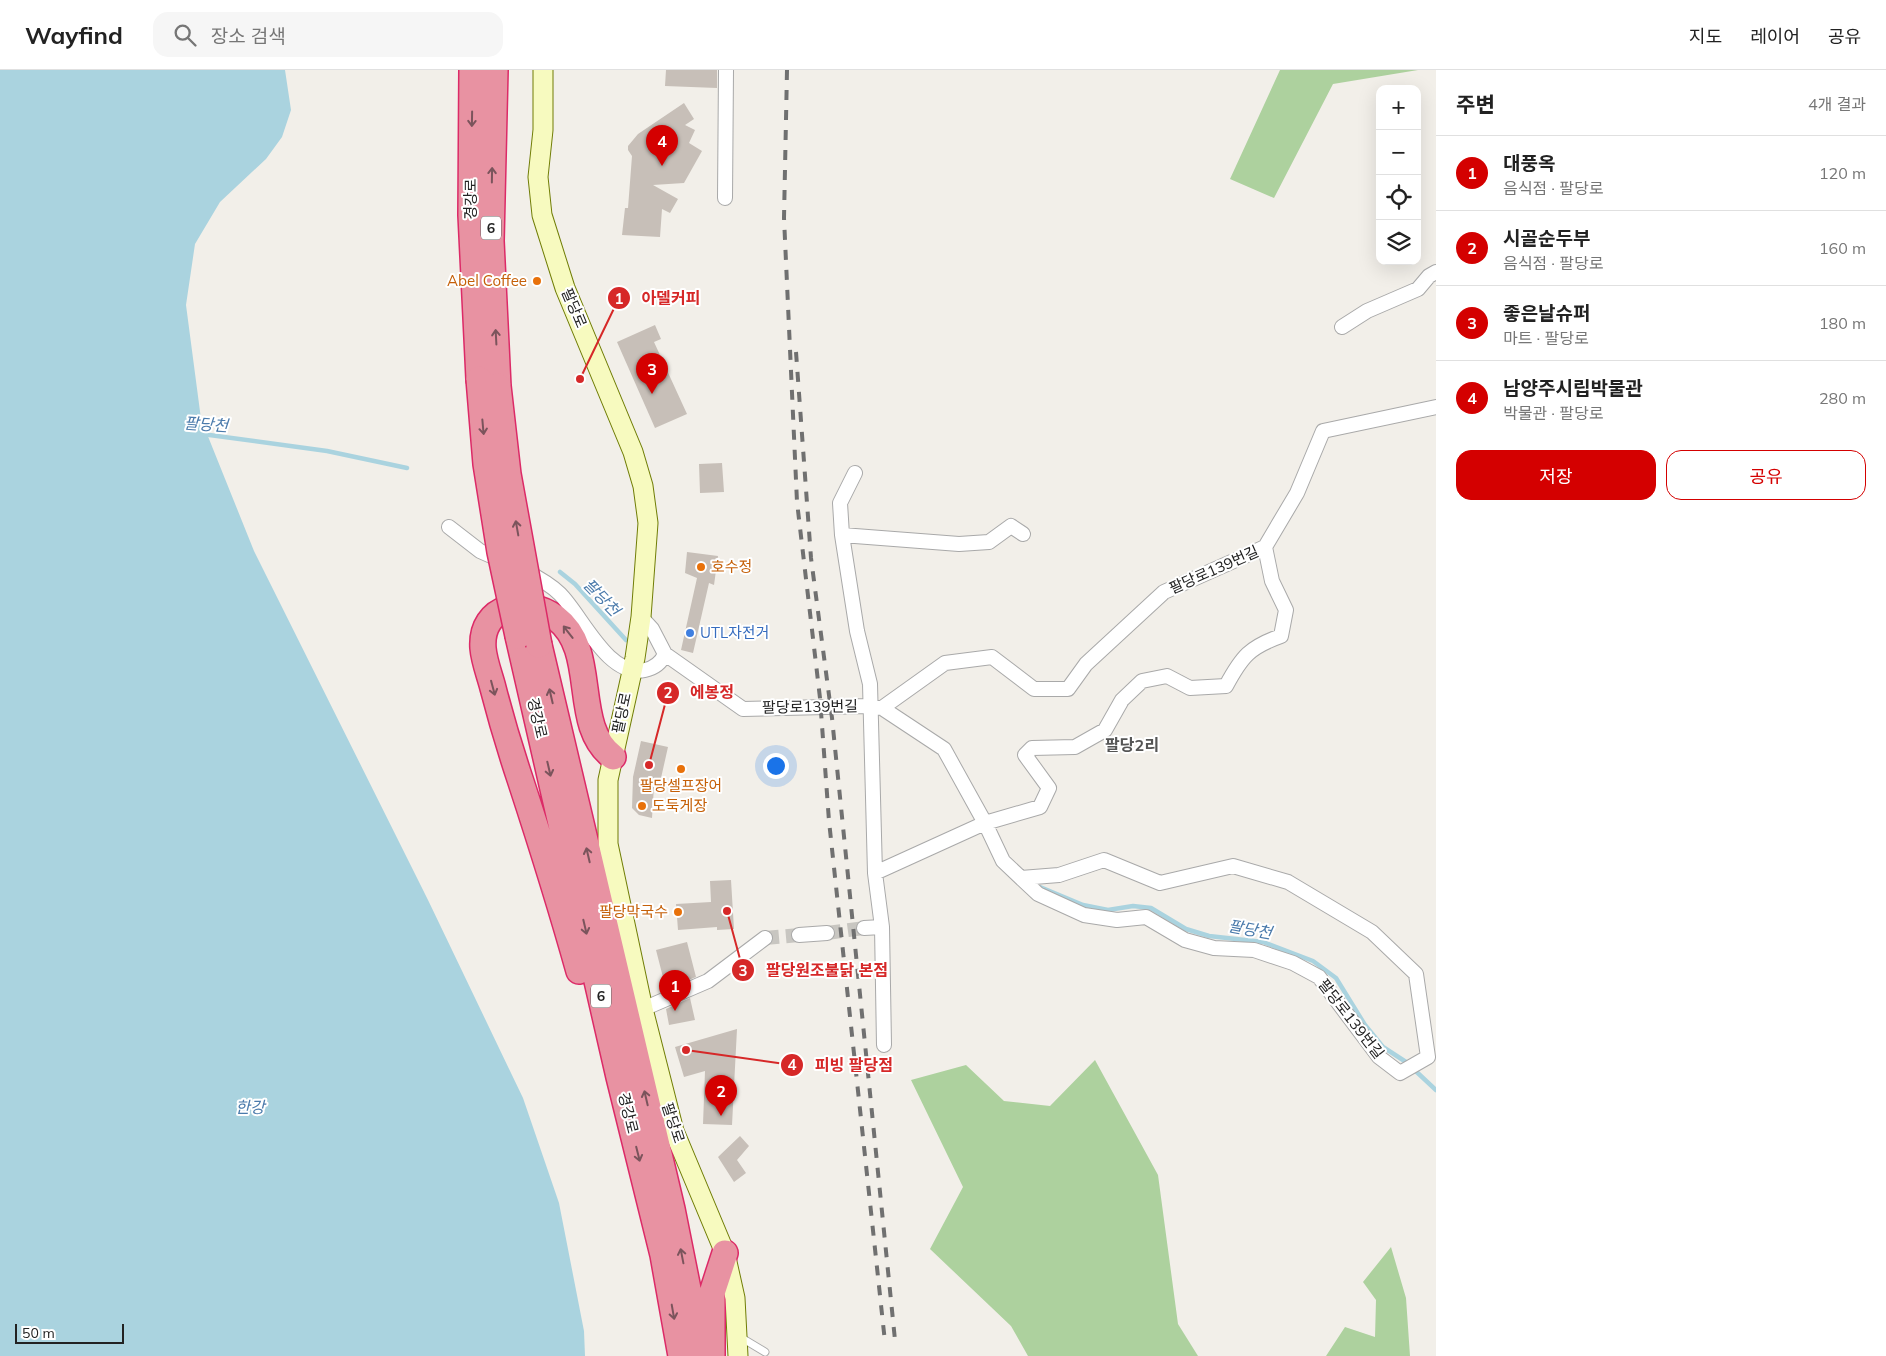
<!DOCTYPE html>
<html lang="ko">
<meta charset="utf-8">
<style>
body{margin:0;font-family:Mulish,"Noto Sans KR",sans-serif;background:#f6f6f6;color:#222}
.controls{position:absolute;right:15px;top:15px;display:grid;overflow:hidden;border-radius:10px;box-shadow:0 5px 20px #0002}
.controls button{width:45px;height:45px;display:grid;place-items:center;padding:0;border:0;border-bottom:1px solid #e0e0e0;background:#fff;color:#222;font:25px sans-serif}
.scale{position:absolute;left:15px;bottom:12px;width:109px;box-sizing:border-box;padding-left:5px;border:2px solid #222;border-top:0;font-size:14px;line-height:18px;white-space:nowrap;color:#222;-webkit-text-stroke:4px #fff;paint-order:stroke}
.you{position:absolute;left:775px;top:695px;width:18px;height:18px;margin:-12px;border:4px solid #fff;border-radius:50%;background:#1a73e8;box-shadow:0 0 0 8px #1a73e833}
.badge{display:grid;place-items:center;width:32px;height:32px;border-radius:50%;background:#d40000;color:#fff;font-size:16px;font-weight:700}
.pin{position:absolute;translate:-50% -41px;filter:drop-shadow(0 1px 2px #0008)}
.pin::after{content:'';position:absolute;top:26px;width:18px;height:15px;background:inherit;clip-path:polygon(0 0,100% 0,50% 100%)}
.list{margin:0;padding:0;list-style:none}
h2{display:flex;justify-content:space-between;align-items:center;height:65px;margin:0;padding:0 20px;font-size:21px}
h2 small{font-size:16px;font-weight:400;color:#767676}
.list li{display:grid;grid-template-columns:32px 1fr auto;gap:15px;align-items:center;box-sizing:border-box;height:75px;padding:0 20px;border-top:1px solid #e0e0e0}
.list b{display:block;font-size:19px;white-space:nowrap}
.list p{margin:0;font-size:16px;white-space:nowrap;color:#767676}
.list em{font-size:16px;font-style:normal;color:#767676}
.actions{display:flex;gap:10px;padding:15px 20px}
.actions a{flex:1;padding:11px 0;border:1px solid #d40000;border-radius:15px;text-align:center;font-size:18px;color:#d40000}
.actions .main{background:#d40000;color:#fff}
.icon{flex:none;width:28px;height:28px;fill:none;stroke:currentColor;stroke-width:2;stroke-linecap:round;stroke-linejoin:round}
.map{position:relative;flex:none;width:1436px;height:1286px;overflow:hidden}
header{display:flex;align-items:center;gap:30px;box-sizing:border-box;height:70px;padding:0 25px;background:#fff;border-bottom:1px solid #e0e0e0}
header strong{font-size:24px}
nav{display:flex;gap:28px;margin-inline-start:auto;font-size:18px}
.search{width:350px;height:45px;background:#f6f6f6;display:flex;align-items:center;gap:12px;box-sizing:border-box;padding:0 18px;border-radius:15px;color:#767676;font-size:19px}
main{display:flex}
aside{flex:1;background:#fff}
.map>svg:first-child{display:block}
.forest{fill:#add19e}
.water{fill:#aad3df}
.lines{fill:none;stroke-linecap:round;stroke-linejoin:round}
.stream{stroke:#aad3df;stroke-width:4.5}
.building{fill:#c7bfb8}
.street-tunnel{stroke:#c8c6c1;stroke-width:14;stroke-dasharray:14 7;stroke-linecap:butt}
.lane-casing{stroke:#a9a9a9;stroke-width:9}
.street-casing{stroke:#a9a9a9;stroke-width:16}
.secondary-casing{stroke:#707d05;stroke-width:21}
.highway-casing{stroke:#dc2a67;stroke-width:28}
.lane{stroke:#fff;stroke-width:7}
.street{stroke:#fff;stroke-width:14}
.secondary{stroke:#f7fabf;stroke-width:19}
.highway{stroke:#e892a2;stroke-width:25}
.rail{stroke:#707070;stroke-width:4;stroke-dasharray:10 10;stroke-linecap:butt}
.highway-bridge-casing{stroke:#dc2a67;stroke-width:28;stroke-linecap:butt}
.highway-bridge{stroke:#e892a2;stroke-width:25}
.oneway{stroke:#7b545c}
.food-dot{fill:#e8710a;stroke:#fff;stroke-width:2}
.shop-dot{fill:#3f7fe0;stroke:#fff;stroke-width:2}
.labels{text-anchor:middle;stroke-width:4;stroke-linejoin:round;paint-order:stroke}
.shield{fill:#fff;stroke:#646464;stroke-width:1}
.shield-label{font-size:14px;font-weight:bold;fill:#222}
.street-label{font-size:15px;fill:#222;stroke:#fff}
.food-label{font-size:15px;fill:#c56008;stroke:#fff;text-anchor:end}
.shop-label{font-size:15px;fill:#366cbe;stroke:#fff;text-anchor:start}
.water-label{font-size:16px;font-style:italic;fill:#4a7aab;stroke:#fff}
.neighbourhood-label{font-size:16px;font-weight:bold;fill:#555;stroke:#fff}
.leader{fill:none;stroke:#d62828;stroke-width:2}
.callout-dot{fill:#d62828;stroke:#fff;stroke-width:2}
.mark-label{font-size:15px;text-anchor:middle;font-weight:bold;fill:#fff}
.callout-label{font-size:16px;text-anchor:middle;font-weight:bold;fill:#d62828;stroke:#fff;stroke-width:4;stroke-linejoin:round;paint-order:stroke}
</style>
<header>
<strong>Wayfind</strong>
<div class="search"><svg class="icon" aria-label="search" viewBox="0 0 24 24"><circle cx="10" cy="10" r="6"/><path d="M15 15l6 6"/></svg>장소 검색</div>
<nav><a>지도</a><a>레이어</a><a>공유</a></nav>
</header>
<main>
<div class="map">
<svg width="1436" height="1286" viewBox="0 0 1436 1286">
<rect width="100%" height="100%" fill="#f2efe9"/>
<path class="forest" d="M1280,0H1418L1333,14L1274,128L1230,109Z
M1095,990L1158,1105L1178,1254L1198,1286H1028L1011,1256L930,1179L963,1117L911,1010L966,995L1004,1031L1050,1036Z
M1391,1177L1406,1228L1410,1286H1326L1345,1257L1375,1267L1376,1230L1363,1212Z"/>
<path class="water" d="M0,0H285L291,40L282,67L266,89L220,132L195,174L186,235L201,349L254,481L428,830L523,1028L559,1133L584,1261L585,1286H0Z"/>
<g class="lines">
<path class="stream" d="M202,364L327,381L407,398
M560,502L575,514L626,570
M1040,817L1083,835L1108,840L1133,836L1151,838L1186,859L1209,866L1263,872L1313,891L1336,908L1365,955L1383,977L1406,992L1436,1020"/>
</g>
<path class="building" d="M666,0H717V18L665,16Z
M684,33L694,49L685,55L695,60L689,73L702,81L684,113L653,115L678,129L670,143L662,139L660,167L622,165L625,138H628L632,86L628,80V76L638,64Z
M655,255L661,269L654,272L687,344L655,358L617,272Z
M722,393L724,422L700,423L699,394Z
M687,482L718,486L714,515L709,513L693,583L681,580L697,508L685,503Z
M641,671L668,677L659,717L654,716L652,748L639,745L632,738L633,707Z
M731,810L734,859L717,860V857L678,860L676,834L711,832L710,811Z
M687,872L696,907L666,919L656,880Z
M690,928L695,950L669,955L666,939Z
M737,959L732,1055L703,1054L705,1001L684,1007L675,977Z
M740,1066L749,1076L737,1090L746,1103L734,1112L718,1087Z"/>
<g class="lines">
<path class="street-tunnel" d="M827,863L864,858
M765,868L799,865"/>
<g class="lane-casing">
<path id="lane" d="M740,1267L765,1282"/>
</g>
<g class="street-casing">
<path id="street" d="M725,128L726,0
M1342,257L1367,241L1418,219L1429,206L1436,202
M855,403L840,433L842,465L857,561L870,614L875,803L882,857L884,975
M449,457L480,481L505,492
M842,465L959,474L989,472L1011,456L1023,464
M1265,477L1297,423L1323,361L1436,337
M525,501C537,507 550,514 560,524C582,546 608,608 645,600C654,598 661,593 665,584L652,559L641,547
M665,584L743,639L869,636L882,638L944,679L985,753L1003,791L1038,824L1084,845L1117,850L1146,847L1185,870L1214,878L1254,880L1293,893L1319,907L1379,987L1400,1003L1428,987
M882,638L945,593L992,587L1034,619H1068L1086,594L1164,522L1265,477
M875,803L985,753L1040,737L1049,718L1025,685L1032,678L1075,677L1105,660L1122,630L1142,611L1167,606L1190,618L1226,616C1242,586 1250,577 1281,566L1286,540L1272,511L1265,477
M1021,808L1059,805L1104,790L1160,813L1233,796L1288,812L1372,862L1416,904L1428,987
M864,858L882,857
M799,865L827,863
M643,939L708,911L765,868"/>
</g>
<g class="secondary-casing">
<path id="secondary" d="M543,0V60L538,107L542,145L565,218L633,382L643,416L648,453L641,547L635,588L608,710V774L643,939L674,1061L725,1183L735,1228L738,1286"/>
</g>
<g class="highway-casing">
<path id="highway" d="M472,0L471,145L479,309
M495,0L491,171L498,316
M518,566L619,1007L663,1185L681,1286
M539,575L672,1139L696,1259L699,1286
M579,901C561,837 541,773 520,709C510,679 501,649 493,618C490,606 484,591 483,578C480,535 526,526 556,548C600,581 570,655 613,687
M712,1286V1223L725,1183"/>
</g>
<use href="#lane" class="lane"/>
<use href="#street" class="street"/>
<use href="#secondary" class="secondary"/>
<use href="#highway" class="highway"/>
<path class="rail" d="M787,0L784,148L797,432L820,628L829,751L885,1272
M796,282L811,488L832,648L895,1270"/>
<g class="highway-bridge-casing">
<path id="highway-bridge" d="M479,309L486,394L500,482L518,566
M498,316L508,404L539,575"/>
</g>
<use href="#highway-bridge" class="highway-bridge"/>
</g>
<defs><path id="oneway-shaft" d="M-6 0H5M1.5-3L5.5 0L1.5 3" fill="none" stroke-width="1.6" stroke-linecap="round" stroke-linejoin="round" transform="scale(1.25)"/></defs>
<g class="oneway">
<use href="#oneway-shaft" transform="translate(472 49) rotate(91)"/>
<use href="#oneway-shaft" transform="translate(492 105) rotate(-89)"/>
<use href="#oneway-shaft" transform="translate(496 267) rotate(-93)"/>
<use href="#oneway-shaft" transform="translate(483 357) rotate(85)"/>
<use href="#oneway-shaft" transform="translate(517 458) rotate(-100)"/>
<use href="#oneway-shaft" transform="translate(568 562) rotate(-128)"/>
<use href="#oneway-shaft" transform="translate(493 618) rotate(75)"/>
<use href="#oneway-shaft" transform="translate(551 626) rotate(-103)"/>
<use href="#oneway-shaft" transform="translate(549 699) rotate(77)"/>
<use href="#oneway-shaft" transform="translate(588 785) rotate(-103)"/>
<use href="#oneway-shaft" transform="translate(585 857) rotate(77)"/>
<use href="#oneway-shaft" transform="translate(646 1028) rotate(-103)"/>
<use href="#oneway-shaft" transform="translate(638 1084) rotate(76)"/>
<use href="#oneway-shaft" transform="translate(682 1186) rotate(-101)"/>
<use href="#oneway-shaft" transform="translate(673 1242) rotate(80)"/>
</g>
<g class="food-dot">
<circle cx="537" cy="211" r="5"/>
<circle cx="701" cy="497" r="5"/>
<circle cx="681" cy="699" r="5"/>
<circle cx="642" cy="736" r="5"/>
<circle cx="678" cy="842" r="5"/>
</g>
<circle class="shop-dot" cx="690" cy="563" r="5"/>
<g class="labels">
<g class="shield">
<rect x="481" y="146.5" width="20" height="23" rx="4"/>
<rect x="591" y="914.5" width="20" height="23" rx="4"/>
</g>
<g class="shield-label">
<text x="491" y="163">6</text>
<text x="601" y="931">6</text>
</g>
<g class="street-label">
<text transform="translate(471 129) rotate(-90)" y="5">경강로</text>
<text transform="translate(574 238) rotate(67)" y="5">팔당로</text>
<text transform="translate(1214 500) rotate(-24)" y="5">팔당로139번길</text>
<text transform="translate(810 637) rotate(-1)" y="5">팔당로139번길</text>
<text transform="translate(622 643) rotate(-78)" y="5">팔당로</text>
<text transform="translate(537 648) rotate(77)" y="5">경강로</text>
<text transform="translate(1351 949) rotate(52)" y="5">팔당로139번길</text>
<text transform="translate(628 1043) rotate(76)" y="5">경강로</text>
<text transform="translate(673 1053) rotate(72)" y="5">팔당로</text>
</g>
<g class="food-label">
<text x="527" y="216">Abel Coffee</text>
<text x="711" y="502" text-anchor="start">호수정</text>
<text x="681" y="721" text-anchor="middle">팔당셀프장어</text>
<text x="652" y="741" text-anchor="start">도둑게장</text>
<text x="668" y="847">팔당막국수</text>
</g>
<g class="shop-label">
<text x="700" y="568">UTL자전거</text>
</g>
<g class="water-label">
<text transform="translate(206 354) rotate(4)" y="6">팔당천</text>
<text transform="translate(602 527) rotate(46)" y="6">팔당천</text>
<text transform="translate(1250 859) rotate(10)" y="6">팔당천</text>
<text x="250" y="1043">한강</text>
</g>
<g class="neighbourhood-label">
<text x="1132" y="681">팔당2리</text>
</g>
</g>
<path class="leader" d="M580 309L619 228M649 695L668 623M727 841L743 900M686 980L792 995"/>
<g class="callout-dot">
<circle cx="580" cy="309" r="5"/>
<circle cx="649" cy="695" r="5"/>
<circle cx="727" cy="841" r="5"/>
<circle cx="686" cy="980" r="5"/>
<circle cx="619" cy="228" r="12"/>
<circle cx="668" cy="623" r="12"/>
<circle cx="743" cy="900" r="12"/>
<circle cx="792" cy="995" r="12"/>
</g>
<g class="mark-label">
<text x="619" y="234">1</text>
<text x="668" y="628">2</text>
<text x="743" y="906">3</text>
<text x="792" y="1000">4</text>
</g>
<g class="callout-label">
<text x="671" y="234">아델커피</text>
<text x="712" y="628">에봉정</text>
<text x="827" y="906">팔당원조불닭 본점</text>
<text x="854" y="1001">피빙 팔당점</text>
</g>
</svg>
<div class="controls">
<button>+</button>
<button>−</button>
<button><svg class="icon" aria-label="locate" viewBox="0 0 24 24"><circle cx="12" cy="12" r="6"/><path d="M12 2v4M12 18v4M2 12h4M18 12h4"/></svg></button>
<button><svg class="icon" aria-label="layers" viewBox="0 0 24 24"><path d="M12 4l9 5-9 5-9-5zM3 14l9 5 9-5"/></svg></button>
</div>
<div class="scale">50 m</div>
<div class="you"></div>
<div class="pin badge" style="left:675px;top:941px">1</div>
<div class="pin badge" style="left:721px;top:1046px">2</div>
<div class="pin badge" style="left:652px;top:324px">3</div>
<div class="pin badge" style="left:662px;top:96px">4</div>
</div>
<aside>
<h2>주변<small>4개 결과</small></h2>
<ul class="list">
<li><span class="badge">1</span><div><b>대풍옥</b><p>음식점 · 팔당로</p></div><em>120 m</em></li>
<li><span class="badge">2</span><div><b>시골순두부</b><p>음식점 · 팔당로</p></div><em>160 m</em></li>
<li><span class="badge">3</span><div><b>좋은날슈퍼</b><p>마트 · 팔당로</p></div><em>180 m</em></li>
<li><span class="badge">4</span><div><b>남양주시립박물관</b><p>박물관 · 팔당로</p></div><em>280 m</em></li>
</ul>
<div class="actions"><a class="main">저장</a><a>공유</a></div>
</aside>
</main>
